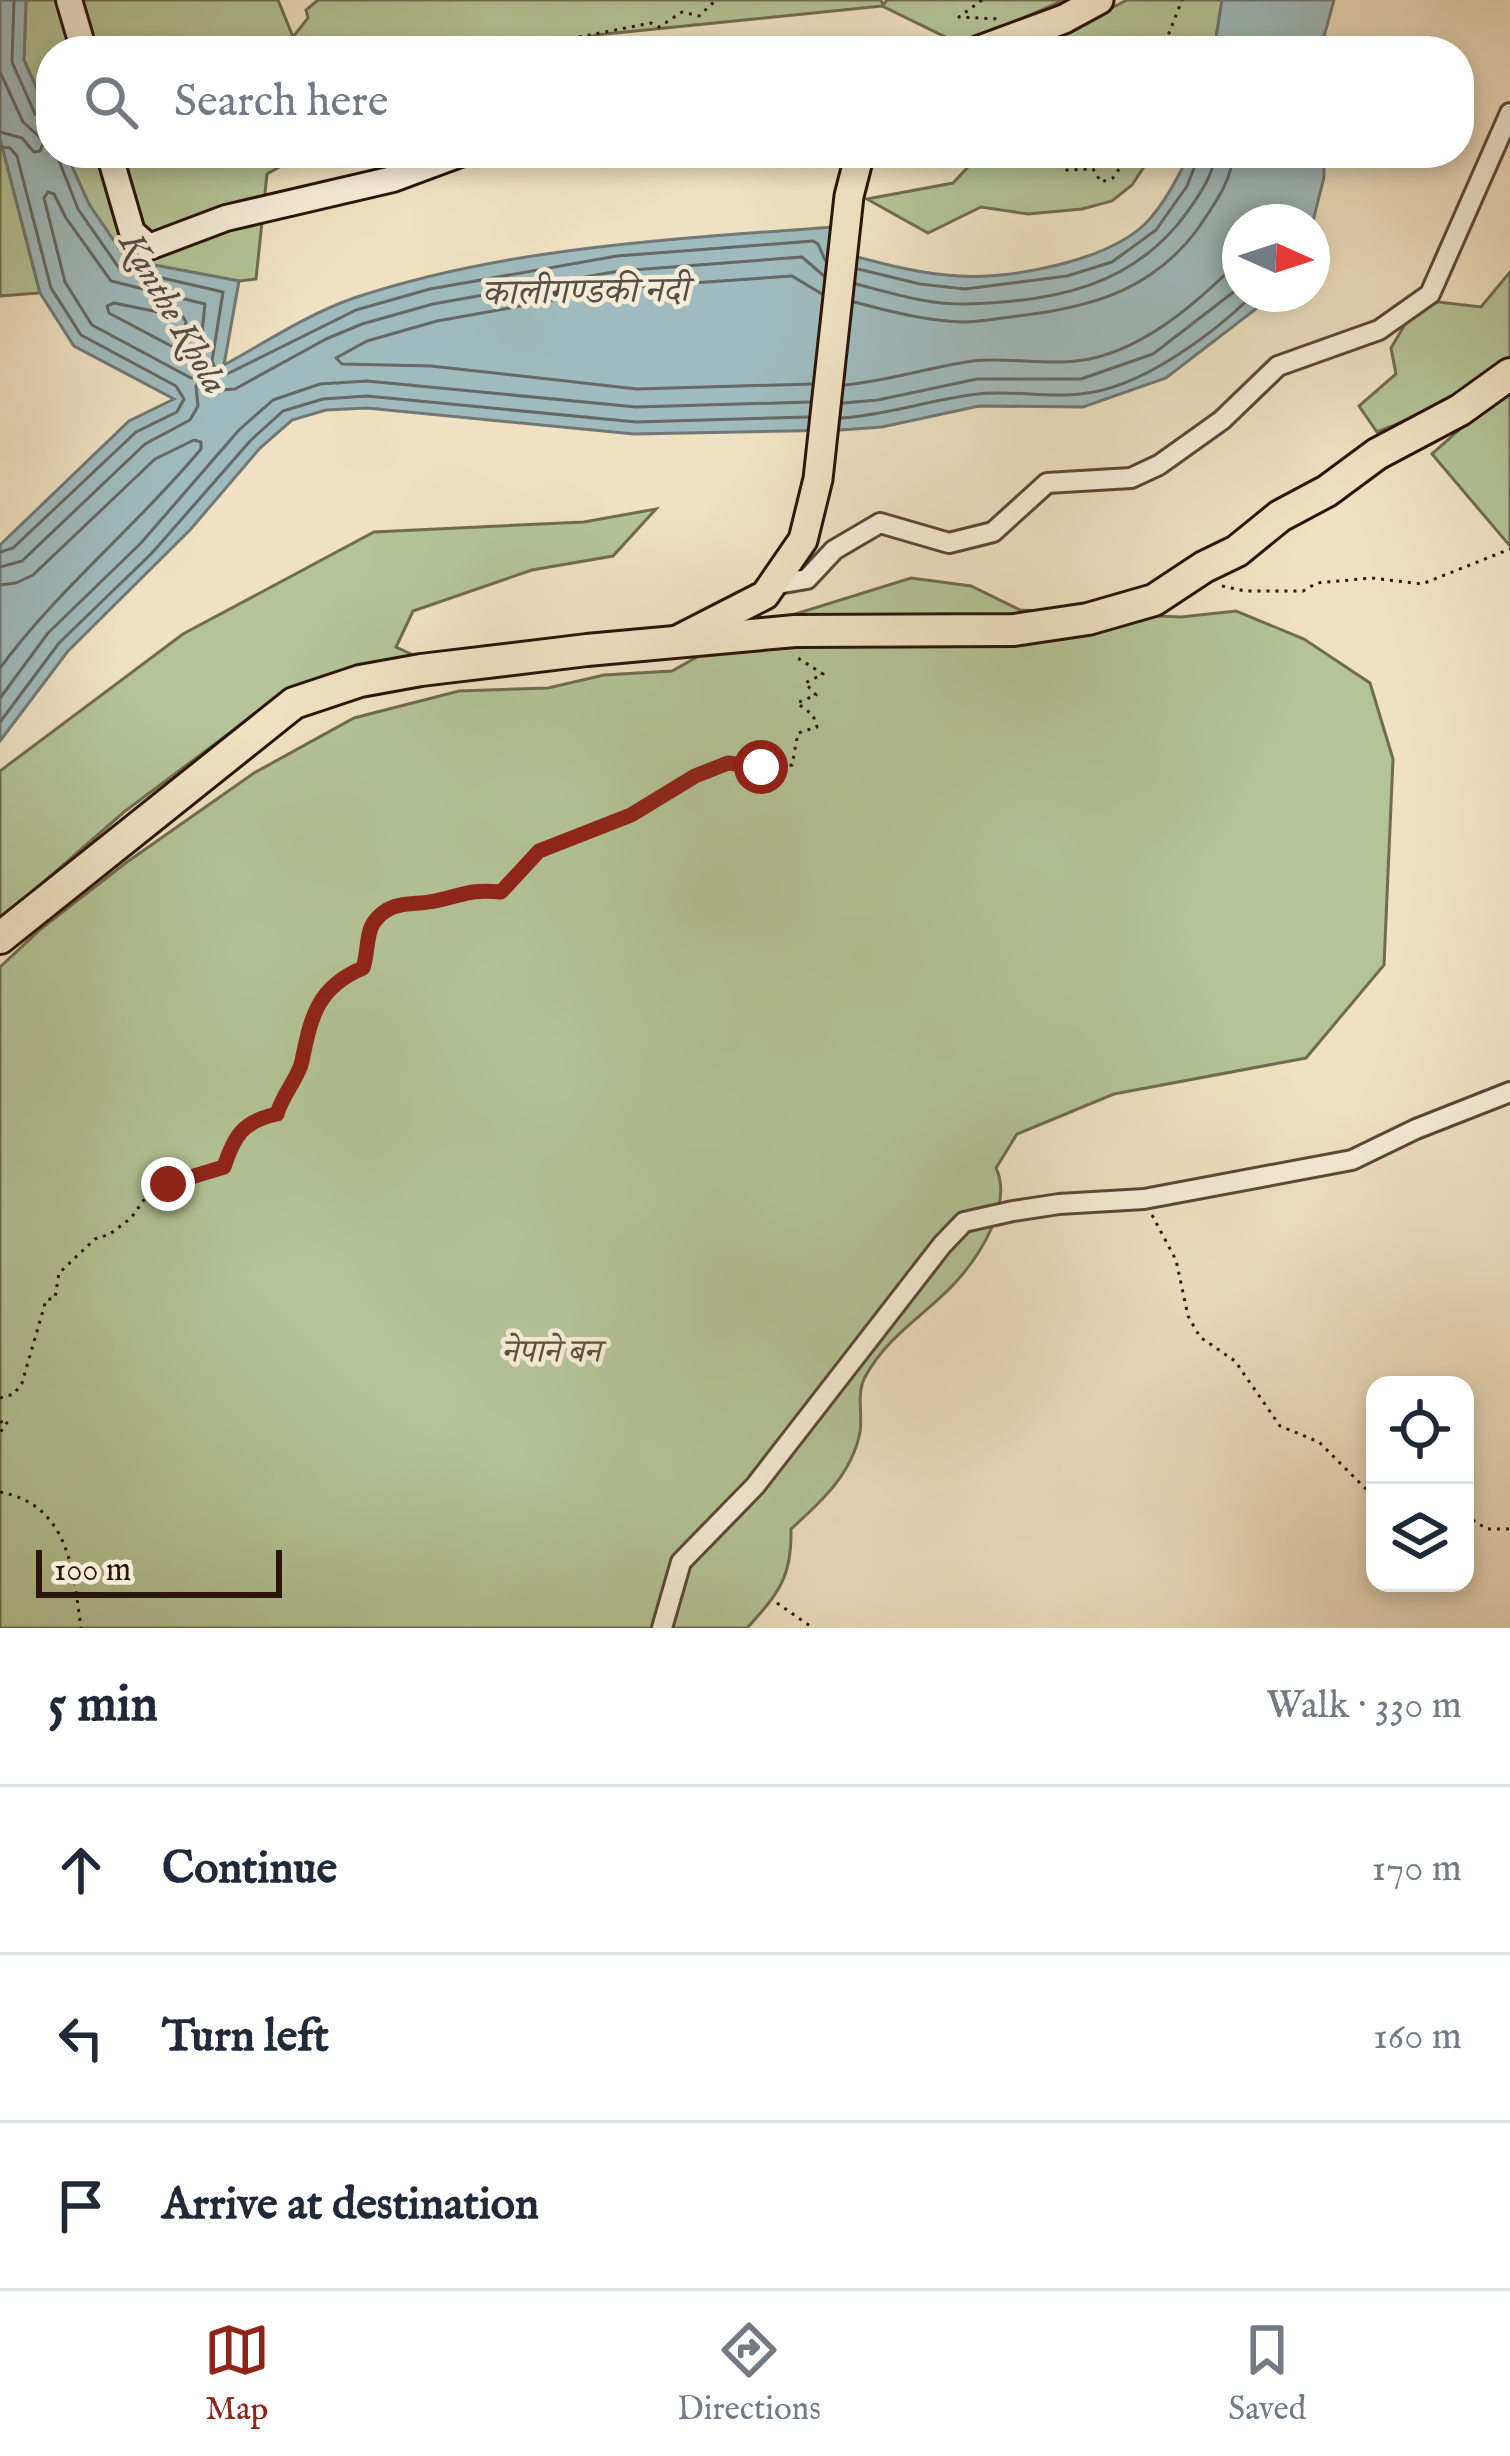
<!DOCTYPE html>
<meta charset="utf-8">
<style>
body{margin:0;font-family:"IM FELL English","Noto Serif Devanagari",serif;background:#f2f2f3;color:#1f2937}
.controls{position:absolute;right:36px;bottom:36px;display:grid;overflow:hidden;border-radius:24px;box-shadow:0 6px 18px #0003}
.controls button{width:108px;height:108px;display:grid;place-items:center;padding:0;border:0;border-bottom:3px solid #e0e1e3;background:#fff;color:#1f2937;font:60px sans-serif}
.compass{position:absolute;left:1222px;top:204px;width:108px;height:108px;border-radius:50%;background:#fff;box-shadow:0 6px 18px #0003;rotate:93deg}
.scale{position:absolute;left:36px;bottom:30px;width:246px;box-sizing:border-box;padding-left:12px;border:6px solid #2b140a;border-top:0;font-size:33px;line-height:42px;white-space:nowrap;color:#2b140a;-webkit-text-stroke:9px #f5ecd7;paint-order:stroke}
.stop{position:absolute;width:36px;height:36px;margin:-27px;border:9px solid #8f2418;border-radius:50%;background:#fff}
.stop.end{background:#8f2418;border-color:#fff;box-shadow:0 3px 12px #0008}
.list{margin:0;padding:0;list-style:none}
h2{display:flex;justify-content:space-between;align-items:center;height:156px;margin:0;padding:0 48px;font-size:51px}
h2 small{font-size:39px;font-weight:400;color:#747a83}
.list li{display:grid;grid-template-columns:78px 1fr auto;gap:36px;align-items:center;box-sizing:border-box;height:168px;padding:0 48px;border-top:3px solid #e0e1e3}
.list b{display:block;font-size:45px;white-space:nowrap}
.list em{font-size:39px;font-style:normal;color:#747a83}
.icon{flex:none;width:66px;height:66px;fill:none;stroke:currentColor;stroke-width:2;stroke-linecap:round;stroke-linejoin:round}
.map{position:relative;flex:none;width:1510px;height:1628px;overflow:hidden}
.search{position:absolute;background:#fff;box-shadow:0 6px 18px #0003;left:36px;right:36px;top:36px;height:132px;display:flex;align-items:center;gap:30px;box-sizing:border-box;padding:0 42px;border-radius:48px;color:#747a83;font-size:45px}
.sheet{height:660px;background:#fff}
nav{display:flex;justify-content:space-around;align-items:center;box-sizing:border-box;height:168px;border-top:3px solid #e0e1e3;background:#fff;font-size:33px;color:#747a83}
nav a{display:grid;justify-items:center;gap:6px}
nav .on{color:#8f2418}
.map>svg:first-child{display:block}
.green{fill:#b4c497;stroke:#706c50;stroke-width:3}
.water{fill:#9fbbbd;stroke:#717875;stroke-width:3}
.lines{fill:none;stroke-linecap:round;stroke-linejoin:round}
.shore{stroke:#656864;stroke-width:3}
.minor-casing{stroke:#5c4738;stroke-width:24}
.secondary-casing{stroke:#2b140a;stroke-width:30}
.primary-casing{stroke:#2b140a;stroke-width:33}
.trunk-casing{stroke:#2b140a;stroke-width:36}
.path{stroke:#2b140a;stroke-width:3;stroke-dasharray:3 6;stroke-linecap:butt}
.minor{stroke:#f5ecd7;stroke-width:18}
.secondary{stroke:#f5ecd7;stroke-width:24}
.primary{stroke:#efe1c1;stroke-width:27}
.trunk{stroke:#efe1c1;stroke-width:30}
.route{stroke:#8f2418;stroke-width:15}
.labels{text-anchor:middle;stroke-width:9;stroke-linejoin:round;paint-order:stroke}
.park-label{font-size:33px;font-style:italic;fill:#5b523b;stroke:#f5ecd7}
.water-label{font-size:36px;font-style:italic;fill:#544e49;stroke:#f5ecd7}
</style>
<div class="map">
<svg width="1510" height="1628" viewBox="0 0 1510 1628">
<rect width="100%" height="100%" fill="#efe1c1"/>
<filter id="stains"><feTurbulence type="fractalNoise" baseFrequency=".00167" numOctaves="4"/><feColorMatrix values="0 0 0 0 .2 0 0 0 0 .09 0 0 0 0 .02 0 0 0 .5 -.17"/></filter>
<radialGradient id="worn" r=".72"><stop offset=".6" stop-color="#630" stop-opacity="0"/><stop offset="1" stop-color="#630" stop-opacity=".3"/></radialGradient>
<path class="green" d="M26,0H278L293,37L308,18L306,10L318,0H881L883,5L887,0H1064L962,45L882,6L596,35L553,51H51V120L24,60Z
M1127,0H1222L1214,51H1029Z
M0,138L40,293L0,296Z
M66,153H304L267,174L256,279L239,281L127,260L88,204Z
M981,153H1153L1132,185L1112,201L1082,209L1028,214L981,207L928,233L867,199L953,183Z
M1510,272V361C1468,390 1425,414 1377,432L1359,406L1396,374L1391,348L1407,321L1430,301L1481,307Z
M1510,385V546L1432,454Z
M656,509L613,556L532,570L413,611L396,647L426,661L279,696L124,812L0,920V771L183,634L374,532L584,522Z
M911,578L971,586L1020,610L1181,617L1236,611L1304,639L1370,683L1393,759L1384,965L1306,1058L1114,1094L1017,1134L996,1168C1013,1204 980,1256 954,1284C924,1316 887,1336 865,1377C856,1394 863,1414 860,1432C852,1474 821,1502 791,1529C792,1577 779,1593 747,1628H0V967L42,928L127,862L254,773L354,718L459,691L548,688L604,675L672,671L747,629Z"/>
<path class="water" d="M0,0H26L24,60L51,120V153H66L89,204L127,260L239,281L224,365C266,342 308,314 354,298C506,247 675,239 833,227L831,250C873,261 916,274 959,276C1013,279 1106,261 1145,224C1164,205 1178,177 1190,153H1324V177L1312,225V222H1240V294H1269L1261,305L1166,378L1083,407L979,406L882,427L841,430L634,434L367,408L326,410L292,420L260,448L190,530L68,651L0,741V545L129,421L174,399L74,346L40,293L0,138Z
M1222,0H1334L1320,51H1214Z"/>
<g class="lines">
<path class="shore" d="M14,0L12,62L35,114L51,120
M0,72L23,122L44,141L40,151L34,152L22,138L0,132
M0,147L10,148L17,156L51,288L81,335L176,386L184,399L177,412L136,432L13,548L0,552
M56,153L78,209L119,268L223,292L212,361L216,371L225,375L356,310L430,289L617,256L813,241L818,244L825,260
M48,192L54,194L66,218L111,281L205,304L197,378H191L92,325L65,282L44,198Z
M858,269L920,284L965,289L1067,276L1112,262L1156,230L1187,186L1200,153
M856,284C891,293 929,305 966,304C1054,302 1135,286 1188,211C1200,194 1214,174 1215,153
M854,302C889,311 925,321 962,322C983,322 1005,317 1026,315C1097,306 1156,287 1199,227C1214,205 1232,181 1233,153
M114,303L183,317L186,322L181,345L173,347L109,313L107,306Z
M812,384L637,389L431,366L342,364L336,358L367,341L437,321L621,288L792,276L822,294
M845,385C889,381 930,367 973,361C1007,357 1042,365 1076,361C1139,355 1198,302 1240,260
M843,403L878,400L977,379H1081L1153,354L1240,287
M841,418C888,415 932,399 978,394C1012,390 1047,398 1080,394C1140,389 1212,335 1254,294
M0,567L22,561L145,444L190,420L198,406L196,386L201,381L220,390L235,389L326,339L362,324L433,304L619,271L802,257L824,276
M0,585L16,583L33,575L155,459L194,440L201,442V449C137,526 59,588 0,668
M0,698L48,633L141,543L239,430L273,400L320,384L367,381L636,407L810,402
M0,722L59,643L152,553L251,440L283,411L323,399L367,396L636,422L808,417"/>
<g class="minor-casing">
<path id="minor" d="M772,585L807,579L834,550L880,523L949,543L993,532L1047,483L1131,478L1159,465L1222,420L1278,366L1379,330L1430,294L1510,113
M662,1628L681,1562L755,1486L942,1245L964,1222L1013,1211L1059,1204L1144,1199L1352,1160L1416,1129L1510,1092"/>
</g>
<g class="secondary-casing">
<path id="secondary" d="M69,0L84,51
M109,153L132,232L149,247L226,218L393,179L463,153"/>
</g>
<g class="primary-casing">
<path id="primary" d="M977,51L1064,19L1099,0
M675,641L765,595L803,540L818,479L849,196L860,153"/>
</g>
<g class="trunk-casing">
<path id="trunk" d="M0,938L294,703L360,681L421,670L587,650L795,631L1014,630L1088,619L1154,600L1204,567L1237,551L1280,516L1327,491L1377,454L1460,410L1510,374"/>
</g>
<path class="path" d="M982,0L959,17L1000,19
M557,51L569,39L651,23L659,27L682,12L699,16L716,0
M1162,51L1182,0
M1063,153L1062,166L1067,170L1093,169L1101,182L1113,178L1130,153
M1222,586L1245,591H1303L1317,583L1372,578L1422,584L1510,549
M1152,1215L1176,1260L1188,1316L1200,1337L1235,1361L1280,1426L1319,1442L1375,1498
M0,1398L14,1394L22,1383L46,1300L55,1298L59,1273L95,1239L110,1234L131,1218L149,1193L223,1167C234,1136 243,1121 277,1114C282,1095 299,1077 302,1061C311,1017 317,987 363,968C368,954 366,933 374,922C391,898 412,906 435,901C465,895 468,889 501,892L539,851L631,815L695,775L728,763L761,767L792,765L798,733L817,727L813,715L797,703L816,695L805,683L823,674L793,655
M0,1422L8,1421L0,1433
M0,1492C69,1505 73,1570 81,1628
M1465,1515L1487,1529H1510
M777,1603L813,1628"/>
<use href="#minor" class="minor"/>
<use href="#secondary" class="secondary"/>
<use href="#primary" class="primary"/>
<use href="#trunk" class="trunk"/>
</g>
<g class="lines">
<path class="route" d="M168,1184L224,1167C234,1136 243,1121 277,1114C282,1095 299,1077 302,1061C311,1017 317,987 363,968C368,954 366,933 374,922C391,899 412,906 435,901C465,895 468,889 501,892L539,851L631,815L695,776L728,763L761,767"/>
</g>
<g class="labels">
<g class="park-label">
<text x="551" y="1362">नेपाने बन</text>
</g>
<g class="water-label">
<text transform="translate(585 290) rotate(-1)" y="13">कालीगण्डकी नदी</text>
<text transform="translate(175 312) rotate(60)" y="13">Kanthe Khola</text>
</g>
</g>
<rect width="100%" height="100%" filter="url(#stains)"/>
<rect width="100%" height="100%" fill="url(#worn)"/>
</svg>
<div class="controls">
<button><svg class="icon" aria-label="locate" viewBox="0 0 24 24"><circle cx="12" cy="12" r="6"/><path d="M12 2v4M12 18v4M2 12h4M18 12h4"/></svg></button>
<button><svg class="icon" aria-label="layers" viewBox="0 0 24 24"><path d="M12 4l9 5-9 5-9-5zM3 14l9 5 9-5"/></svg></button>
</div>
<svg class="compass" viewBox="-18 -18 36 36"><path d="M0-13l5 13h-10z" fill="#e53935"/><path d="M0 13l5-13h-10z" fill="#747a83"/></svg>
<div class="scale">100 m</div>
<div class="stop" style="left:761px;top:767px"></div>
<div class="stop end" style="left:168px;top:1184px"></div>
<div class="search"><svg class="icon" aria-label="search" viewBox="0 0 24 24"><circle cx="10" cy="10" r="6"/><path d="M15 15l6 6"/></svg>Search here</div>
</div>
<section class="sheet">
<h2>5 min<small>Walk · 330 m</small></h2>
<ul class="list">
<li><svg class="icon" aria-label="ahead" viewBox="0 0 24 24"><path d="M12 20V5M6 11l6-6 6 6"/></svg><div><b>Continue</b></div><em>170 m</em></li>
<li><svg class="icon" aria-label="left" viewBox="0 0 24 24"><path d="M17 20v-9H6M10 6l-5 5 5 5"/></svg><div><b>Turn left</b></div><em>160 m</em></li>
<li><svg class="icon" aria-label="arrive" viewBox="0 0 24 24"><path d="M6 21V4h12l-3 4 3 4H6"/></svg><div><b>Arrive at destination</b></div></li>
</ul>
</section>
<nav>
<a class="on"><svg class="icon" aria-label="map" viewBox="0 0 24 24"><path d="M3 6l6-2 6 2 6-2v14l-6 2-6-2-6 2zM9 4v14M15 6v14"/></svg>Map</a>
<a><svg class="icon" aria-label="directions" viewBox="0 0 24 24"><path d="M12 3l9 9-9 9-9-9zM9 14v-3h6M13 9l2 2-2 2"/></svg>Directions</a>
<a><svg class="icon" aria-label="saved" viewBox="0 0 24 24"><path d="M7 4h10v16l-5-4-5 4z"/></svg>Saved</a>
</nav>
